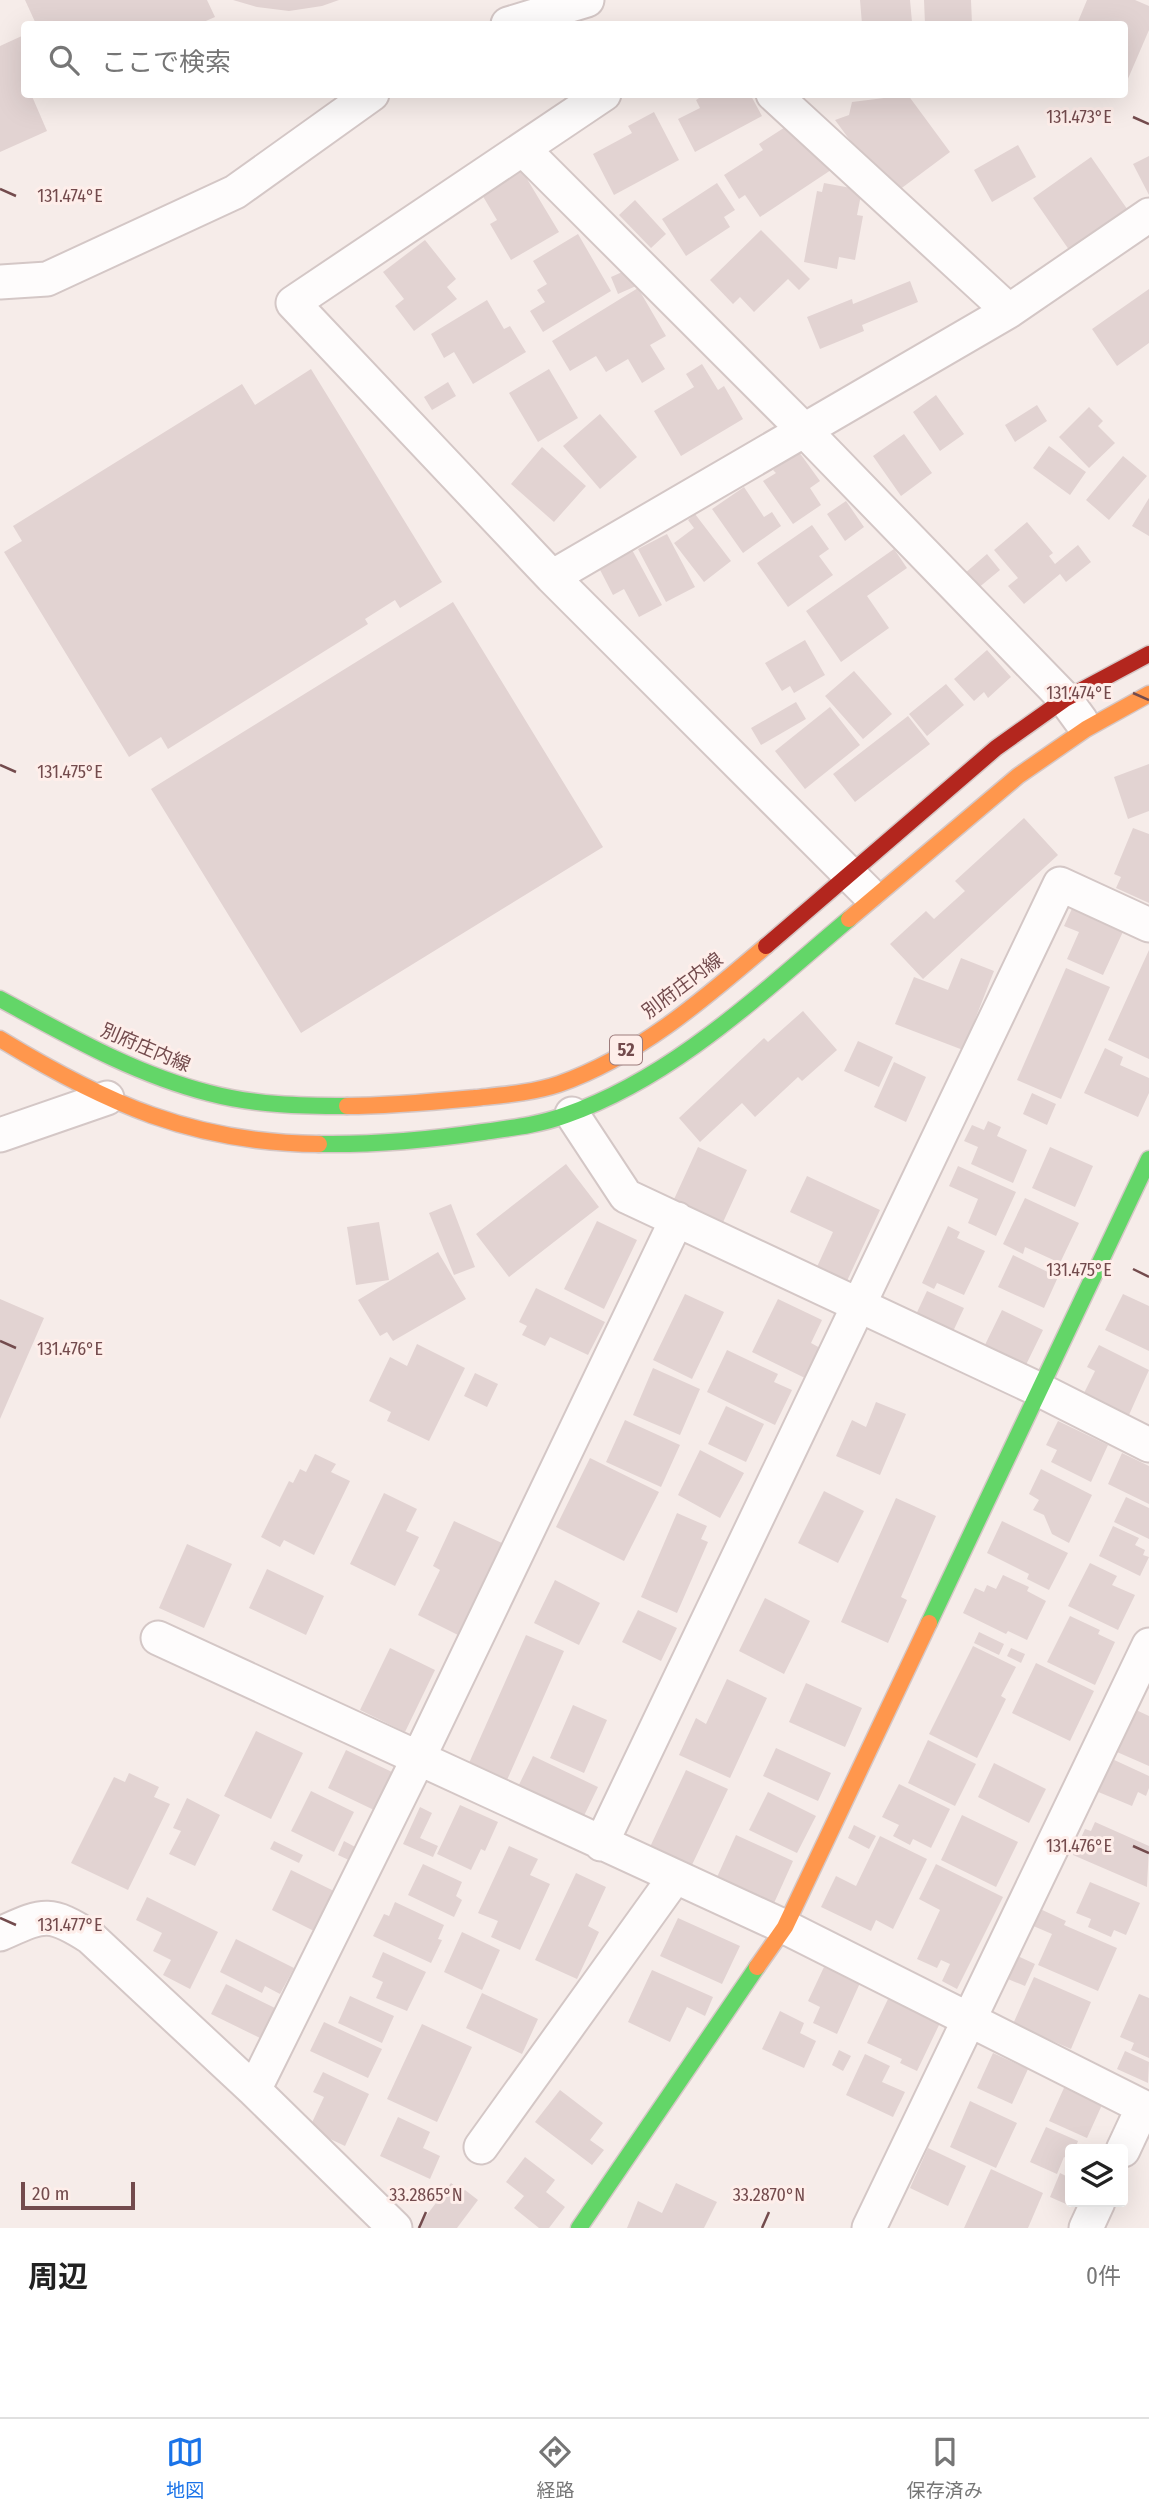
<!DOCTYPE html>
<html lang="ja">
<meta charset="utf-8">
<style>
body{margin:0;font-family:"Fira Sans Condensed","Noto Sans JP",sans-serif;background:#f2f2f2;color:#222}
.controls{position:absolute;right:21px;bottom:21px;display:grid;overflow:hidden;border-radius:7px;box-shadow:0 7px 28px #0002}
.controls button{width:63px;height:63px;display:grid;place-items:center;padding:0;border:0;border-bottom:2px solid #e0e0e0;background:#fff;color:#222;font:35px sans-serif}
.scale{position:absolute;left:21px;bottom:18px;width:114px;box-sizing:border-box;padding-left:7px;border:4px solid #734b4d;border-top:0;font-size:19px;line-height:24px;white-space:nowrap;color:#734b4d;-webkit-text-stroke:5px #feeeea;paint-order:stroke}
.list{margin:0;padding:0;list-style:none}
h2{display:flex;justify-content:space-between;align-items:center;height:91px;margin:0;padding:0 28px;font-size:30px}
h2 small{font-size:23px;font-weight:400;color:#767676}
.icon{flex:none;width:38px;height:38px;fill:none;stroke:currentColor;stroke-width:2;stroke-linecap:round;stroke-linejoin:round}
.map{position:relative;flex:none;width:1149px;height:2228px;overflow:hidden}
.search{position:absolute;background:#fff;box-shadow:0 7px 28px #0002;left:21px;right:21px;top:21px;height:77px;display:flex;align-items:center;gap:18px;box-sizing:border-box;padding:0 24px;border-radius:7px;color:#767676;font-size:26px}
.sheet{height:189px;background:#fff}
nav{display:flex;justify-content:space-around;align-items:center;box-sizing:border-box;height:98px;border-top:2px solid #e0e0e0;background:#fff;font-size:19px;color:#767676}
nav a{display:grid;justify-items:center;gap:4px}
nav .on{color:#1a73e8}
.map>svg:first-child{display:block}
.building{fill:#e2d3d2}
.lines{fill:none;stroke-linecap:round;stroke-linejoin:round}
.street-casing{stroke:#d4c7c6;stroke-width:37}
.fast-casing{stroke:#d5c7c6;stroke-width:19}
.slow-casing{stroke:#d5c7c6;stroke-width:19}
.jam-casing{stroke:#d5c7c6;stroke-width:19}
.street{stroke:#fefcfc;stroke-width:33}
.fast{stroke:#63d668;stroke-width:16}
.slow{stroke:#ff974d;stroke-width:16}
.jam{stroke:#b3261e;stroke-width:16}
.ticks{fill:none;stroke:#734b4d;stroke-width:2.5}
.labels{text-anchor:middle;stroke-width:6;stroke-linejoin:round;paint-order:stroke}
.shield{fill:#feeeea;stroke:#9d7c7c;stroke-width:2}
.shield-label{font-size:18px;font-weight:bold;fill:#734b4d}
.street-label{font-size:19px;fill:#734b4d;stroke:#feeeea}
.ticks-label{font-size:18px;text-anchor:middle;fill:#734b4d;stroke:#feeeea;stroke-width:6;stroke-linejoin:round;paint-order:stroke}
</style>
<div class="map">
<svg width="1149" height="2228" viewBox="0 0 1149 2228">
<rect width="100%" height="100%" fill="#f6ece9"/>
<path class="building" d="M25,0H207L215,17L199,24H36Z
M233,0H339L322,6L289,11L257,7Z
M860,0H910L912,22L862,24Z
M924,0H971L972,24H925Z
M1087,0H1135L1149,6V30L1124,88V24H1077Z
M24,35V94H31L47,131L0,152V46Z
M705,94H750L762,116L695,152L678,119L700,108L696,100Z
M908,95L950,152L891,196L835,120L849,115L852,102Z
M654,112L679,160L614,195L593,154L632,133L628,126Z
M793,122L817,159L822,156L831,170L760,217L745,195L739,199L724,175L763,150L759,144Z
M1018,145L1036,177L992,202L974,170Z
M1149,156V195L1133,164Z
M1091,157L1132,216L1074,257L1033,198Z
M521,169L559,232L511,260L490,224L497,220L481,193Z
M717,183L735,210L724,217L730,227L686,256L662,219Z
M824,183L862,190L857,215L863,216L855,260L839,257L837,269L804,262L817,191L822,192Z
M635,200L666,234L651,248L619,215Z
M761,230L810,279L799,290L788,279L754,312L740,297L733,304L710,280Z
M578,234L611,291L543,332L530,311L545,302L537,290L547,284L533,261Z
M425,240L456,279L447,287L457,299L414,331L395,306L404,299L383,272Z
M629,269L636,286L618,294L611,277Z
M910,281L918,302L862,325L864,331L820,349L807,317L852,299L853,304Z
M638,288L666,336L650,345L665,369L642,383L628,359L606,372L596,356L570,371L552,341Z
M1149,289V343L1117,366L1092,329Z
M487,300L504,329L510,326L526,352L473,384L454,352L444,358L431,334Z
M702,364L718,390L724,386L743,419L681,456L654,411L694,387L686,374Z
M311,369L442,582L400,608L395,600L365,619L368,624L168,749L161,737L129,757L4,552L22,541L13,526L242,384L255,405Z
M549,369L578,418L538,442L509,393Z
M448,382L456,396L432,410L424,397Z
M936,395L964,434L940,451L913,412Z
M1037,405L1047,421L1015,442L1005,425Z
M1089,407L1103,421L1098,426L1115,443L1089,468L1059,437Z
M600,414L637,457L600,489L563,446Z
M904,434L932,473L901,496L873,456Z
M1049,446L1086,472L1070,495L1033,468Z
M542,447L586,486L554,522L511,484Z
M799,452L820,481L810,488L821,505L793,524L763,481L776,473L773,470Z
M1123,456L1147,476L1109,520L1086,500Z
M744,487L764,517L772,512L781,526L743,553L712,509Z
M1149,498V536L1132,526Z
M846,501L864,527L845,541L827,514Z
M695,514L731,561L704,582L674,543L694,528L688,520Z
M1027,522L1053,553L1049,556L1055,564L1078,545L1091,562L1066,582L1060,574L1024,604L1008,586L1018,578L994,550Z
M812,525L829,549L819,556L833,575L788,607L757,563Z
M667,534L695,587L666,602L638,549Z
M630,546L662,605L639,617L624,589L613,595L597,564Z
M894,549L907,568L867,596L889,628L841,662L806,611Z
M987,554L1000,570L977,589L964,574Z
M453,602L603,847L301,1033L151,789Z
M805,640L825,675L794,693L790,686L782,691L765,663Z
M987,650L1011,677L988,698L984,692L974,701L954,679Z
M854,671L892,714L863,739L825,696Z
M946,684L964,705L927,736L909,714Z
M796,702L806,719L761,745L751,728Z
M830,707L860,745L805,789L775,751Z
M908,716L930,744L855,802L833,774Z
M1149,764V811L1128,819L1114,777Z
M1024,818L1058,855L923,979L890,944L926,911L934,919L965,891L955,881Z
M1133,828L1149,834V903L1116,888L1121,877L1114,874Z
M1076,900L1127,923L1103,975L1067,959L1079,932L1064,926Z
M1149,950V1059L1108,1040Z
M961,958L994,971L963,1050L895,1024L914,977L948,990Z
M1066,968L1110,987L1061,1099L1017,1080Z
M803,1011L837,1050L802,1081L798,1077L755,1117L742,1103L700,1142L679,1118L764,1038L768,1042Z
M858,1041L893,1057L879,1087L844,1071Z
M1105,1048L1123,1057L1120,1065L1149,1078V1093L1138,1117L1084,1093Z
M894,1062L926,1077L906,1122L874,1107Z
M1032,1093L1056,1104L1047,1125L1023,1114Z
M988,1121L1001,1127L997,1136L1027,1150L1013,1183L971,1164L978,1147L964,1141L972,1125L984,1130Z
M698,1147L747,1170L719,1231L670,1208Z
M1050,1147L1093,1166L1075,1207L1032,1188Z
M566,1164L599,1207L509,1277L476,1234Z
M958,1166L1016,1192L996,1236L968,1223L978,1199L949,1186Z
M807,1176L880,1210L846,1283L816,1269L833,1232L790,1212Z
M1025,1198L1079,1223L1060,1263L1025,1247L1023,1254L1003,1244Z
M451,1204L475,1267L454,1275L429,1213Z
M597,1221L637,1240L604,1309L564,1289Z
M379,1222L389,1280L356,1285L347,1227Z
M948,1226L960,1232L957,1238L985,1251L964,1295L937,1283L934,1289L922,1283Z
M438,1252L466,1299L393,1341L387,1332L380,1336L358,1300Z
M1013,1255L1058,1277L1044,1308L998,1287Z
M536,1288L605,1322L588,1355L550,1337L545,1346L522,1335L527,1326L519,1322Z
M927,1291L964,1308L949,1340L912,1323Z
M685,1294L724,1312L692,1379L653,1360Z
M1123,1294L1149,1306V1351L1105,1330Z
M0,1299L44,1318L0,1419Z
M778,1299L822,1320L811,1343L822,1349L807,1379L752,1352Z
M1002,1310L1043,1330L1022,1373L981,1353Z
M417,1344L465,1368L429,1441L387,1421L391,1412L369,1401L390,1357L407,1366Z
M1099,1345L1149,1370L1129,1415L1084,1393L1095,1371L1087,1367Z
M727,1350L778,1374L774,1382L792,1390L775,1425L707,1392Z
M653,1368L700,1389L680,1435L633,1415Z
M475,1373L498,1384L487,1407L464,1396Z
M876,1402L906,1414L880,1475L836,1456L852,1420L866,1427Z
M726,1406L764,1424L746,1462L708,1444Z
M625,1420L680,1445L661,1487L606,1462Z
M1058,1421L1108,1445L1091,1482L1051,1462L1057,1450L1046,1445Z
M700,1450L744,1473L720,1518L678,1495Z
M1122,1453L1149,1466V1504L1108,1484Z
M315,1454L336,1464L331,1472L350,1481L314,1555L284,1540L280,1547L261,1537L289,1481L293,1483L300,1469L306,1472Z
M590,1458L659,1492L624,1561L556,1527Z
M1041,1469L1092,1495L1069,1543L1052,1534L1044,1515L1033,1510L1039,1500L1029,1494Z
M824,1491L864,1511L838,1563L798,1543Z
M384,1493L417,1509L406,1531L419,1537L395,1586L350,1564Z
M1126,1497L1149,1508V1539L1114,1522Z
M896,1498L936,1516L901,1597L907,1600L888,1643L841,1622Z
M677,1513L707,1526L701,1539L708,1542L677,1613L641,1597Z
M454,1521L502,1543L458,1635L418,1615L440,1570L433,1566Z
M1002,1521L1068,1553L1049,1590L1027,1579L1029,1574L987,1553Z
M1113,1526L1139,1538L1135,1545L1145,1550L1143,1555L1149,1557L1140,1576L1099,1556Z
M187,1544L232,1564L204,1628L159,1608Z
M1090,1563L1117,1576L1112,1585L1135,1595L1118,1630L1068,1606Z
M267,1569L324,1596L306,1635L249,1608Z
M1003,1575L1029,1587L1027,1591L1046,1601L1027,1640L1008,1631L1006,1634L963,1613L975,1588L984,1592L987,1585L996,1589Z
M555,1580L600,1603L579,1645L534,1623Z
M765,1598L810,1621L784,1674L739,1651Z
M638,1610L677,1628L661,1661L622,1642Z
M1070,1616L1100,1630L1098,1634L1115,1642L1095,1685L1047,1662Z
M979,1632L1004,1644L999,1655L974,1643Z
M526,1635L564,1651L503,1789L465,1772Z
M973,1646L1016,1667L1001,1696L1006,1699L977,1758L929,1734Z
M390,1648L435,1670L405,1732L360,1710Z
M1011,1648L1025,1654L1021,1663L1007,1656Z
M1036,1663L1094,1691L1070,1741L1012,1713Z
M727,1679L767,1698L730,1778L679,1755L696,1718L706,1724Z
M806,1683L862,1708L845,1747L789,1722Z
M573,1705L607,1720L584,1773L550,1758Z
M1136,1710L1149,1716V1766L1117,1752Z
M256,1731L303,1753L271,1819L224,1796Z
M928,1740L976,1764L955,1806L908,1783Z
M776,1748L831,1773L818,1801L763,1776Z
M346,1750L392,1772L374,1810L328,1788Z
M533,1756L598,1787L578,1828L513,1797Z
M1110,1758L1149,1776V1788L1146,1796L1138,1792L1132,1806L1096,1791Z
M994,1763L1046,1789L1029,1823L978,1797Z
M686,1770L728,1789L691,1867L650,1847Z
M129,1773L159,1787L154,1797L170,1804L128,1890L71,1863L114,1777L125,1782Z
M899,1784L950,1809L931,1848L913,1839L910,1845L893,1836L899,1825L882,1817Z
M311,1791L354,1812L334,1852L291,1831Z
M768,1792L816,1816L797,1853L749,1830Z
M187,1798L220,1815L195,1866L169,1854L181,1831L173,1828Z
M460,1805L498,1822L485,1851L481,1849L471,1870L437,1854Z
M420,1807L432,1813L420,1838L438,1846L433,1857L403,1844Z
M962,1815L1018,1842L996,1887L941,1860Z
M1095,1822L1149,1846L1147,1887L1073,1855L1085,1829L1091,1831Z
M854,1825L876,1836L869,1849L848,1838Z
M736,1835L793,1861L770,1912L713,1886Z
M880,1836L927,1859L893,1929L876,1920L871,1931L821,1907L836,1876L856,1886Z
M274,1841L303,1855L299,1863L270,1849Z
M344,1841L357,1848L351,1861L338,1855Z
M509,1846L538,1859L530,1875L550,1884L520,1950L491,1937L498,1921L478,1913Z
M423,1864L462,1882L456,1896L462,1900L454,1917L408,1895Z
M936,1864L1003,1897L957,1989L942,1981L950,1964L941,1960L937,1968L917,1959L940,1910L919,1899Z
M291,1870L336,1892L316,1932L272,1910Z
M576,1873L606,1887L588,1926L599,1932L577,1979L535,1960Z
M1090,1882L1140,1903L1126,1935L1114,1930L1111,1937L1088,1927L1091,1919L1076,1913Z
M147,1897L218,1932L190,1989L163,1975L171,1960L153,1951L162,1933L136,1920Z
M395,1902L444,1925L438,1939L442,1940L431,1963L373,1936L384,1914L389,1916Z
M1038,1908L1066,1921L1064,1925L1117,1948L1098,1991L1038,1965L1052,1934L1031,1925Z
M678,1918L740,1946L722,1984L660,1956Z
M462,1932L500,1950L482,1990L444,1972Z
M236,1939L294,1968L280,1994L265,1986L262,1993L220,1972Z
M383,1952L426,1972L407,2011L376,1998L383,1982L372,1977Z
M1013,1954L1035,1964L1025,1986L1003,1977Z
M824,1967L860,1983L837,2034L813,2023L820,2007L808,2001Z
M652,1970L713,1997L705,2016L687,2007L670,2042L628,2022Z
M1034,1977L1091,2002L1071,2049L1013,2024Z
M226,1984L277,2009L262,2039L211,2014Z
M482,1993L538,2019L522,2054L466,2028Z
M1139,1994L1149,1998V2058L1131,2050L1134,2043L1120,2037Z
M350,1996L394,2016L382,2043L338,2023Z
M888,1999L940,2023L917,2071L900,2063L902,2059L867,2043Z
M780,2011L804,2023L800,2033L816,2041L804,2068L762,2049Z
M324,2022L382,2049L368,2078L310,2051Z
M422,2024L472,2047L437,2122L387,2099Z
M839,2050L851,2056L843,2071L832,2065Z
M1125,2051L1149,2062L1148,2083L1117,2069Z
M993,2053L1028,2069L1012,2104L977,2088Z
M865,2054L890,2066L882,2082L905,2092L893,2117L846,2095Z
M323,2072L369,2094L345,2146L309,2129L324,2097L313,2092Z
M1068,2079L1106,2096L1087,2138L1049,2121Z
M560,2090L603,2123L590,2140L604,2150L592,2165L535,2122Z
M970,2101L1017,2123L996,2168L950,2147Z
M398,2117L430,2132L423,2148L440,2156L430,2179L380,2156Z
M1046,2127L1078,2141L1075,2149H1070V2160L1064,2157L1057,2174L1030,2162Z
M928,2148L966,2166L948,2206L910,2188Z
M525,2157L555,2180L546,2192L565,2207L549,2228H539L514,2208L524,2196L506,2182Z
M991,2169L1043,2193L1028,2228H964Z
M1060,2173L1070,2178V2194L1066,2204L1050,2197Z
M451,2183L462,2192L465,2190L478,2200L457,2228H417Z
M676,2183L717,2202L704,2228H627L638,2201L662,2213Z"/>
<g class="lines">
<g class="street-casing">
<path id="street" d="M508,24L587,0
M604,94L293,303L552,577L867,892
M773,94L1009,311
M523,149L804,430L1065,699L1081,721
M0,282L47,279L235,192L372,94
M552,577L1009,311L1149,215
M572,1114L626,1196L1040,1390L1149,1445
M0,1135L107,1098
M158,1638L785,1927L1149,2110
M601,1844L1060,884L1149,925
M0,1934C43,1915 48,1910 90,1937L254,2090L395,2228
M254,2090L419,1757L677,1219
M481,2147L675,1877
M1123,2150L1143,2107
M869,2228L1149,1645
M1086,2228L1098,2202"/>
</g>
<g class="fast-casing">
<path id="fast" d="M0,999C67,1035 134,1074 209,1093C254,1105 301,1106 347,1106
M319,1144C374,1145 428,1140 483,1132C511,1128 539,1125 566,1115C675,1077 762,992 849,919
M929,1623L1149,1159
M579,2228L757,1967"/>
</g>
<g class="slow-casing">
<path id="slow" d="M849,919L1018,776L1086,729L1149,694
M0,1039C105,1103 193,1143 319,1144
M347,1106C390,1106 432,1102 475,1098C503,1095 532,1093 559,1084C637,1057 704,999 766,946
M757,1967L785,1927L929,1623"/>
</g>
<g class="jam-casing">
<path id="jam" d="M766,946L996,748L1065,699L1149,654"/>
</g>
<use href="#street" class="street"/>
<use href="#fast" class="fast"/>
<use href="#slow" class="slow"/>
<use href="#jam" class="jam"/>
</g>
<path class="ticks" d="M1133,117L1149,124M0,189L16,196M1133,693L1149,700M0,765L16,772M1133,1269L1149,1277M0,1341L16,1348M1133,1846L1149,1853M0,1918L16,1925M419,2228L426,2212M762,2228L769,2212"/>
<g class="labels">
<rect class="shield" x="610" y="1035.5" width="32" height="29" rx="5"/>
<g class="shield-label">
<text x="626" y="1056">52</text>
</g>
<g class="street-label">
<text transform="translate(682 985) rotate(-37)" y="7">別府庄内線</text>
<text transform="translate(146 1047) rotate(23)" y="7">別府庄内線</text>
</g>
</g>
<g class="ticks-label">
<text x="1079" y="123">131.473°E</text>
<text x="70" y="202">131.474°E</text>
<text x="1079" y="699">131.474°E</text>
<text x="70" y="778">131.475°E</text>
<text x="1079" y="1276">131.475°E</text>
<text x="70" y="1355">131.476°E</text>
<text x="1079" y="1852">131.476°E</text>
<text x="70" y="1931">131.477°E</text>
<text x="426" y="2201">33.2865°N</text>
<text x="769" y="2201">33.2870°N</text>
</g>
</svg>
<div class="controls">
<button><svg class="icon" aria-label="layers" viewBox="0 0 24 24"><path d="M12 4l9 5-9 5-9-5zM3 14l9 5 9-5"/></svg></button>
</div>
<div class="scale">20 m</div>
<div class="search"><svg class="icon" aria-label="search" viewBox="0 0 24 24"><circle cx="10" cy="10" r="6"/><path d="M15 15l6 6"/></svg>ここで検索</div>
</div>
<section class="sheet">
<h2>周辺<small>0件</small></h2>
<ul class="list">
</ul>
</section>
<nav>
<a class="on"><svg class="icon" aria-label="map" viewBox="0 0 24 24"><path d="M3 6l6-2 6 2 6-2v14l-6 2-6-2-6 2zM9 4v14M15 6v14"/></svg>地図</a>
<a><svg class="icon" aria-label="directions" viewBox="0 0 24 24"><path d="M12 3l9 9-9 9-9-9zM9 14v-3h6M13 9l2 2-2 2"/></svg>経路</a>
<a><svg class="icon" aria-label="saved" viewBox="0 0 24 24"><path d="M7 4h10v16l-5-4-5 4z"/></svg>保存済み</a>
</nav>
